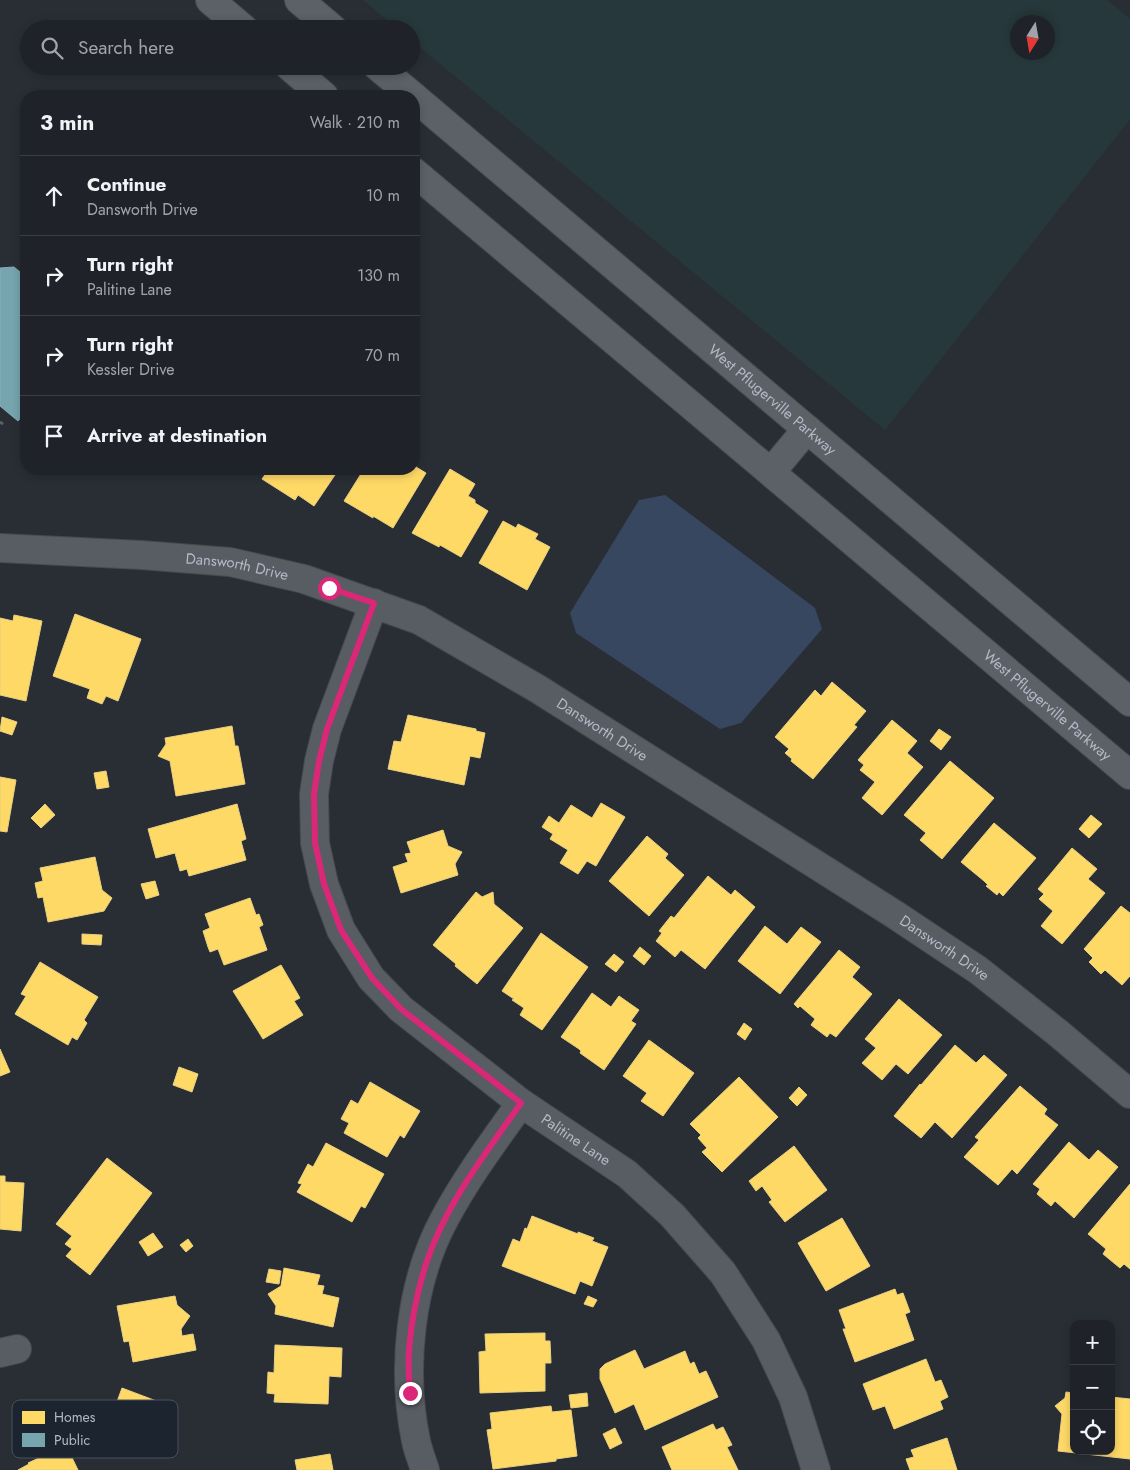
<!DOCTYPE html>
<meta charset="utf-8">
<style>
body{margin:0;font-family:Jost,sans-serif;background:#272a30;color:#f1f3f6}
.controls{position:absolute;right:15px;bottom:15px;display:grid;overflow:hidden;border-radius:10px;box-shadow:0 2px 8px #0003}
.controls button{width:45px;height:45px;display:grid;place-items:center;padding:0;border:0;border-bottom:1px solid #3c3f45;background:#1f2228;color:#f1f3f6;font:25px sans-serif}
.compass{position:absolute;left:1010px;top:15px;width:45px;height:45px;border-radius:50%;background:#1f2228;box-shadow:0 2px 8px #0003;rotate:191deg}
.stop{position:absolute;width:15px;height:15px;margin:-11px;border:4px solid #db2777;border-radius:50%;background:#fff}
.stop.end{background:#db2777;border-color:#fff;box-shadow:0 1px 5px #0008}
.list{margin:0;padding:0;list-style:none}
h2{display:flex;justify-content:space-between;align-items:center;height:65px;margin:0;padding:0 20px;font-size:21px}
h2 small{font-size:16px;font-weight:400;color:#a1a4a8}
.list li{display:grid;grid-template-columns:32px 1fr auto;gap:15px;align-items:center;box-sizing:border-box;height:80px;padding:0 20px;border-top:1px solid #3c3f45}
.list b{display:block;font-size:19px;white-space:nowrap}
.list p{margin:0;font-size:16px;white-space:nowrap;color:#a1a4a8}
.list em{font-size:16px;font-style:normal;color:#a1a4a8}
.icon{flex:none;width:28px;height:28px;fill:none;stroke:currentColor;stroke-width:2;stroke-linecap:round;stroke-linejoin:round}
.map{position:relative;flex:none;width:1130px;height:1470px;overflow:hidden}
.search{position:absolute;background:#1f2228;box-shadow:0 2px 8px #0003;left:20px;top:20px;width:400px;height:55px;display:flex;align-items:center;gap:12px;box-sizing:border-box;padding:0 18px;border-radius:28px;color:#a1a4a8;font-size:19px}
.panel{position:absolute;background:#1f2228;box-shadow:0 2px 8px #0003;left:20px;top:90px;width:400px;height:385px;border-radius:20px}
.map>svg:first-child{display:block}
.green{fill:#26383b;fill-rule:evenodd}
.water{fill:#374760}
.homes{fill:#ffd966;stroke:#e8d083}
.public{fill:#76a5af;stroke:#88abb6}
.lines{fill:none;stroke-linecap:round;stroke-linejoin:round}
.street-casing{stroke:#45494f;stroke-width:30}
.secondary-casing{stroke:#45494f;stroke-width:30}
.path{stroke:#5b6167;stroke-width:3;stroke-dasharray:4 4;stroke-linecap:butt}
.street{stroke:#585c63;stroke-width:28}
.secondary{stroke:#5c6168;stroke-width:28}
.route{stroke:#db2777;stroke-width:6}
.labels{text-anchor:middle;stroke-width:5;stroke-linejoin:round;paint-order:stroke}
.street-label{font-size:15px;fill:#b2bac7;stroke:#1c2430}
.key{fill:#1c2430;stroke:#49515d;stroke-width:1}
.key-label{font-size:14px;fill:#b2bac7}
</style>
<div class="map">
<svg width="1130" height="1470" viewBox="0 0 1130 1470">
<rect width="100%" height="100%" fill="#292e35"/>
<path class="green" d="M363,0H1107L1130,19V119L885,430L411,40V29H398ZM1018,22H1048V52H1018Z"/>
<path class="water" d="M665,495L815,608L822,629L741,723L720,729L576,633L570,613L639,500Z"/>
<path class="homes" d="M414,461L415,462L416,467L426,473L393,528L373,516V518L344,501L364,469H414Z
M269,469H339L314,506L298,495L295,500L262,479Z
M450,469L475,484L468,496L475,500V503L488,511L461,557L440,545L439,547L412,533Z
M503,521L516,528L518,524L538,534L535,539L550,547L527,590L479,563Z
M75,614L141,639L118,701L106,696L102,704L87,698L90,689L53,676Z
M14,615L42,621L26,701L0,695V618L13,621Z
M832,682L866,711L854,725L857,727L813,779L791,761L792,759L785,753L789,749L775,737L815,690L821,696Z
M408,715L476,729V731L485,733L480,758L470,756L464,785L388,769L394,741L401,742Z
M2,717L17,722L12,735L0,731Z
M892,720L917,741L907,753L923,767L882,815L862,798L875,782L860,770L864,765L858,760Z
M232,726L235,746H238L245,784L176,796L170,761L158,756L166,744L165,738Z
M939,729L951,737L941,750L930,741Z
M950,761L994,798L942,859L920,840L926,833L904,815Z
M106,771L109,787L97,789L94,773Z
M0,777L16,780L7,832L0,831Z
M601,803L625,817L596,866L587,861L578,874L560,863L568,850L550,839L553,834L542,827L549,816L559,823L571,805L592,818Z
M45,804L55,815L41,828L31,818Z
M237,804L246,839L241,841L246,860L189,876L187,869L180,871L175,853L156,858L148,829Z
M1091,815L1102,824L1089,838L1079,829Z
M994,823L1036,858L1003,896L999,892L997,895L986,886L988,885L984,881L961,862Z
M443,830L448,846L462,852L455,864L458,875L401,893L393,867L408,862L405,854L411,853L407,842Z
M647,836L668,854L665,858L684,875L649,916L609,881Z
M1072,848L1097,869L1088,879L1105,893L1062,944L1041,926L1053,911L1039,899L1044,894L1038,889Z
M95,857L102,890L112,898L104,911L48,922L43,897L38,898L35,883L43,881L40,868Z
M708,876L731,895L735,890L755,907L705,969L681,950L675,957L656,941L662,933L659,931L671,916L674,918Z
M155,881L159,895L146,899L141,884Z
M476,892L482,897L493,892L494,904L523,928L477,984L455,966L456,964L433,945Z
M250,898L256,915L259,914L263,925L259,927L267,950L224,965L218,949L210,952L208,947L203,931L210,928L205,914Z
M1121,906L1130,913V976L1122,985L1105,970L1101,974L1089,962L1093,958L1084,949Z
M765,926L787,944L801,927L821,942L780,994L738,961Z
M541,933L588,967L542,1030L520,1015L524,1008L512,1000L514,999L502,991Z
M82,934L102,935L101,945L82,944Z
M640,947L651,956L644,965L633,956Z
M839,950L860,967L852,977L872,994L836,1037L830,1033L827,1037L811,1025L815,1019L800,1006L798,1008L794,1004Z
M614,954L624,962L616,972L605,964Z
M40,962L98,997L84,1020L87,1023L77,1040L72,1037L68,1045L15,1014L26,996L21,994Z
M281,965L300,998L294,1001L303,1015L263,1039L233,991Z
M592,993L611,1007L619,996L639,1010L631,1021L636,1024L604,1070L580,1053L581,1051L579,1049L561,1037Z
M899,999L942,1035L908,1074L896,1064L882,1080L862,1063L876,1048L865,1039Z
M744,1023L752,1029L745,1040L737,1034Z
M649,1040L694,1073L663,1116L641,1101L647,1093L623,1076Z
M955,1045L976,1063L984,1055L1007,1075L952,1138L935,1122L921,1138L894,1116L920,1084L921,1085Z
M0,1049L10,1072L0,1076Z
M179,1067L198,1074L192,1092L173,1085Z
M739,1077L778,1117L722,1172L702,1152L707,1148L698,1138L701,1135L690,1124Z
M370,1082L420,1111L404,1138L400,1135L387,1157L344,1133L349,1123L341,1119L351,1100L358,1104Z
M1020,1086L1047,1109L1044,1114L1058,1125L1017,1174L1012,1169L998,1185L964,1157L979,1140L975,1137Z
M799,1087L807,1095L797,1106L789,1098Z
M1069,1142L1089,1160L1098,1150L1118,1167L1074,1218L1055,1201L1051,1206L1037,1194L1040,1189L1033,1184Z
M326,1143L384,1174L365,1208L361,1206L352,1222L297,1192L302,1184L298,1183L308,1164L313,1167Z
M794,1146L827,1190L785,1222L769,1202L772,1200L762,1186L756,1191L749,1181Z
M107,1158L152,1193L90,1275L66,1256L72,1249L65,1244L72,1236L56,1224Z
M0,1176H5V1182L24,1183L21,1231L0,1229Z
M1130,1184V1269L1124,1264L1120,1268L1103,1254L1106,1249L1088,1234Z
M532,1216L578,1234V1232L594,1238L592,1241L608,1247L592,1286L580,1281L575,1294L502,1266L513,1239L520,1242L525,1228L527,1229Z
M842,1218L870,1266L826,1291L798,1243Z
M153,1233L163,1247L148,1256L139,1242Z
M188,1239L193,1246L186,1252L180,1245Z
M284,1268L320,1275L317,1285L324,1286L322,1294L339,1298L333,1327L275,1314L276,1306L268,1294L281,1286Z
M269,1269L281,1271L279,1284L266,1282Z
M895,1289L897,1295L903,1293L910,1312L905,1314L914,1340L855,1362L843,1329H846L839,1310Z
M175,1296L177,1305L190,1316L181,1329L182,1336L193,1334L196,1350L133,1362L129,1341L124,1342L117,1306Z
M588,1296L597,1300L593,1307L584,1304Z
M545,1333V1341H550L551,1363H545V1391L480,1393L479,1352L486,1351L485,1334Z
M275,1345L342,1348L341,1377L329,1376L328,1404L274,1402L275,1394L267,1393L268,1372L274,1373Z
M635,1350L644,1369L685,1351L690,1364L694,1362L699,1374L706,1371L718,1397L645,1430L634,1404L615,1413L600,1379V1369L605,1364Z
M926,1359L935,1382L941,1380L948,1397L940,1401L943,1409L894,1429L885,1406L873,1410L863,1384Z
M122,1388L167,1405L148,1456L103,1440Z
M1066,1392L1074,1393V1451H1111V1397L1130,1399V1459L1058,1451L1062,1414L1055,1406L1065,1398Z
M587,1393L588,1406L571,1408L569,1395Z
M551,1406L552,1412L571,1410L577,1456L556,1459V1461L493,1469L487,1430L492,1429L490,1413Z
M713,1424L716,1430L723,1427L732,1445L727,1447L738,1470H672L662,1447Z
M615,1428L622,1443L610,1449L603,1434Z
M947,1438L957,1470H910L906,1459L914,1457L911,1450Z
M63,1439L78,1470H18L29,1464L28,1463L41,1457L38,1451Z
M330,1454L333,1470H297L295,1460Z"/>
<path class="public" d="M14,267L26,277V411L18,421L0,406V268Z"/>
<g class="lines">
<g class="street-casing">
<g id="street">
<path id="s1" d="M0,548L141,555L230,562L304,579L419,620L538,689L894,914L978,970L1058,1033L1130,1094"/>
<path id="s2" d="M374,603L327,729L319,761L314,794L315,843L324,884L341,930L371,978L401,1009L521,1103L627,1174L672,1215L723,1273L766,1340L793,1397L816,1470"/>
<path d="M0,1353L17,1349"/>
<path d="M425,1470C422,1460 418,1451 416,1441C401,1369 410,1282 445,1218C467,1177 494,1141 521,1103"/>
</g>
</g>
<g class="secondary-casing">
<g id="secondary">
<path d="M210,0L244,29"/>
<path d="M299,0L333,29"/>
<path d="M289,66L324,96"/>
<path d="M377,66L413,96"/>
<path id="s3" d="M414,97L1130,702"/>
<path id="s4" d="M414,172L1130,775"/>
<path d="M771,472L807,429"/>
</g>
</g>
<path class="path" d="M0,422L3,424"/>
<use href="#street" class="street"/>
<use href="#secondary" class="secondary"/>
</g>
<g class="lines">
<path class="route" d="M329,588L374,603L327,729L319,761L314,794L315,843L324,884L341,930L372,978L401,1009L521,1103C485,1154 445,1205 426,1264C417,1292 411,1322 409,1351C408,1365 409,1379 410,1393"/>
</g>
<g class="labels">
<g class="street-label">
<text dy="5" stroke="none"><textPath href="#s3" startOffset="469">West Pflugerville Parkway</textPath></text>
<text dy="5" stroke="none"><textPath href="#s1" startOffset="238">Dansworth Drive</textPath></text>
<text dy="5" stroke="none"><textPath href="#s4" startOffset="828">West Pflugerville Parkway</textPath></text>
<text dy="5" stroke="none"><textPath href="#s1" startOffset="642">Dansworth Drive</textPath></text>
<text dy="5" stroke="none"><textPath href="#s1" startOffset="1048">Dansworth Drive</textPath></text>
<text dy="5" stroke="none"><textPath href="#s2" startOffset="659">Palitine Lane</textPath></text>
</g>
</g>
<rect x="12" y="1400" width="166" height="58" rx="8" class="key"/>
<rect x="22" y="1411" width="23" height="13" fill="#ffd966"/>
<rect x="22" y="1433" width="23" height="14" fill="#76a5af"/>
<g class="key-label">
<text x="54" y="1422">Homes</text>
<text x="54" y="1445">Public</text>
</g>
</svg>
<div class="controls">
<button>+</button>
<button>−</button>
<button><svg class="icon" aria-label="locate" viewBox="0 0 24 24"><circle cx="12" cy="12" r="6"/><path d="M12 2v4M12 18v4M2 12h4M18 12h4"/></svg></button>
</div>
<svg class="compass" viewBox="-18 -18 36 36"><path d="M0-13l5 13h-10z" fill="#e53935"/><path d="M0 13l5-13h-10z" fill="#a1a4a8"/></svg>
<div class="stop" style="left:329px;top:588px"></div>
<div class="stop end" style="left:410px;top:1393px"></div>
<div class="search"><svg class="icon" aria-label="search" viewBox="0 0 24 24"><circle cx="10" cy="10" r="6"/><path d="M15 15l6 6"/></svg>Search here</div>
<section class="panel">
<h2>3 min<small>Walk · 210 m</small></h2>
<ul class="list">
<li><svg class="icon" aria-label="ahead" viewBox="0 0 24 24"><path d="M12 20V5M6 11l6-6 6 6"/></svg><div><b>Continue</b><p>Dansworth Drive</p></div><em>10 m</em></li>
<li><svg class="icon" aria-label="right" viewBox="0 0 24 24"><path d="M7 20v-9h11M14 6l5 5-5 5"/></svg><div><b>Turn right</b><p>Palitine Lane</p></div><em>130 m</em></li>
<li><svg class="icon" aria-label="right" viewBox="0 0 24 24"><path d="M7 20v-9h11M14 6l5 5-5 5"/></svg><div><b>Turn right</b><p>Kessler Drive</p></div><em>70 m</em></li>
<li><svg class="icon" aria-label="arrive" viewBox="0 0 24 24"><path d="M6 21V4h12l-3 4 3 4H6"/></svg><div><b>Arrive at destination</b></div></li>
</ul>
</section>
</div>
